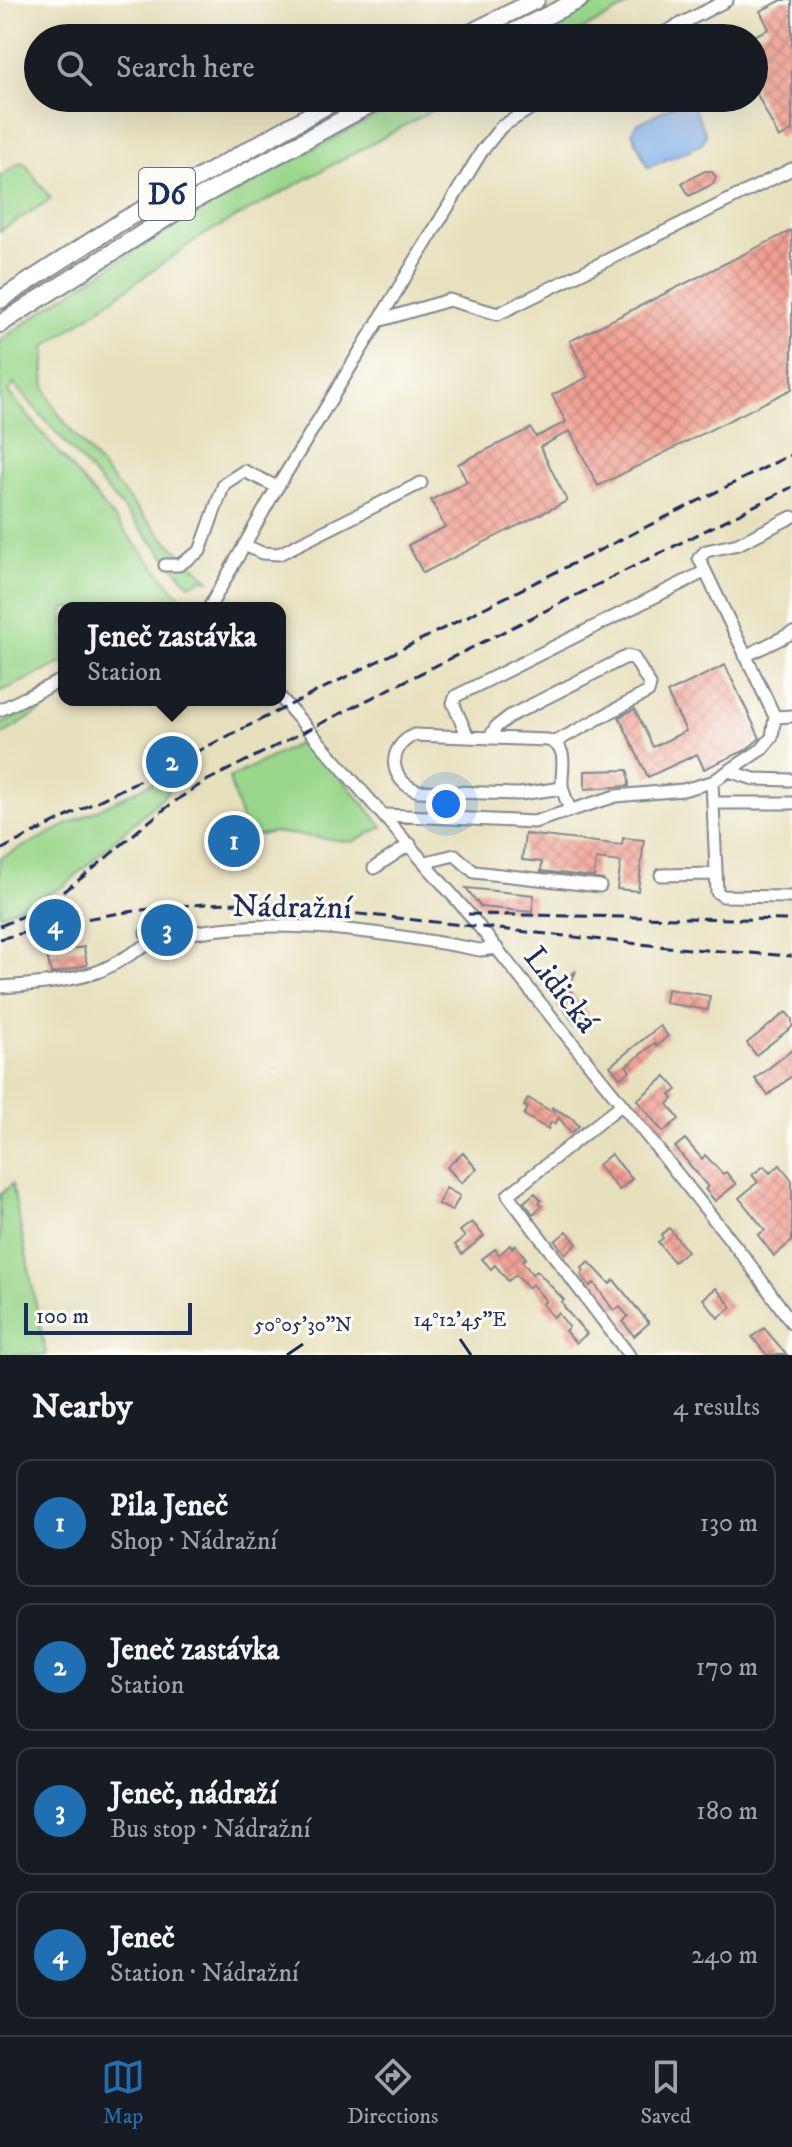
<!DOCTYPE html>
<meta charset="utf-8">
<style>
body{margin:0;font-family:"IM FELL DW Pica",serif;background:#242831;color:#f1f3f6}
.scale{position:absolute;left:24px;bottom:20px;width:168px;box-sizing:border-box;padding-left:8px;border:4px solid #1b2f5e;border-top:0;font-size:22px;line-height:28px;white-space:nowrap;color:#1b2f5e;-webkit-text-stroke:6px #fdfcf7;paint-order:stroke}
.you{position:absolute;left:446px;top:804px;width:28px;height:28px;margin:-20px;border:6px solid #fff;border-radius:50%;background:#1a73e8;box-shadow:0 0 0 12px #1a73e833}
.badge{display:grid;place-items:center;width:52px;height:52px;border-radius:50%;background:#1f6fb2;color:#fff;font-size:26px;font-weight:700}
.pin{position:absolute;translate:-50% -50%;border:4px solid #fff;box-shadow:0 2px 8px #0006}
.popup{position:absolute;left:58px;top:602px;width:228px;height:104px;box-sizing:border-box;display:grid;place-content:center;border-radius:16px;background:#171b24;filter:drop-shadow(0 2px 6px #0005);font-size:26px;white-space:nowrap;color:#9ea1a6}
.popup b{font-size:30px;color:#f1f3f6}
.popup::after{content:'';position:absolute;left:50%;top:100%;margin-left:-16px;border:16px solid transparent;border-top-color:#171b24}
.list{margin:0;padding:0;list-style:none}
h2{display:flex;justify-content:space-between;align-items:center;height:104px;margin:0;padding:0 32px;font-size:34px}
h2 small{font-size:26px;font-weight:400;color:#9ea1a6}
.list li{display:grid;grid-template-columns:52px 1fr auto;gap:24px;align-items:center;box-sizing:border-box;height:128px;margin:0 16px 16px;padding:0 16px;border:2px solid #363941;border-radius:16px}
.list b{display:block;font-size:30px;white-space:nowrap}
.list p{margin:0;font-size:26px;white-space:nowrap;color:#9ea1a6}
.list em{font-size:26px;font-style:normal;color:#9ea1a6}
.icon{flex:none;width:44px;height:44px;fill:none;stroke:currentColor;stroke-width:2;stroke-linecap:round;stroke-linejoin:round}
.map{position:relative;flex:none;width:792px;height:1355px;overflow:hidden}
.search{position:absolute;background:#171b24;box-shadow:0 8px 32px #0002;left:24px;right:24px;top:24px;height:88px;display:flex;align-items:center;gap:20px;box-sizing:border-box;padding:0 28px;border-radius:44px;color:#9ea1a6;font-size:30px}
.sheet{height:680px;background:#171b24}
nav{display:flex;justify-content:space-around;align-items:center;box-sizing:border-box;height:112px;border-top:2px solid #363941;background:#171b24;font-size:22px;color:#9ea1a6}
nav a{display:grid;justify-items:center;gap:4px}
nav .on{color:#1f6fb2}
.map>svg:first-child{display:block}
.green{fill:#9ad78b;stroke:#5a8374;stroke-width:2}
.water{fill:#7daee8;stroke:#4c6ea3;stroke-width:2}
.building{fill:url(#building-cross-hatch)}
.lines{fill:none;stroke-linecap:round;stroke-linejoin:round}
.minor-casing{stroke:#81888e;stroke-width:15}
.highway-casing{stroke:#81888e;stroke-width:20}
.minor{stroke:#fff;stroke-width:11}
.highway{stroke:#fff;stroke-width:16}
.rail{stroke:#1b2f5e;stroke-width:3;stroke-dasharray:12 6;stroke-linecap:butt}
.ticks{fill:none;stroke:#1b2f5e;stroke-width:3}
.labels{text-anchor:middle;stroke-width:6;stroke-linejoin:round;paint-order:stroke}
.shield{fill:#fdfcf7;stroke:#5f6c8c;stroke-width:2}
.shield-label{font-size:30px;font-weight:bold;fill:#1b2f5e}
.street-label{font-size:32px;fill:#1b2f5e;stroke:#fdfcf7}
.ticks-label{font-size:20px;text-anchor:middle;fill:#1b2f5e;stroke:#fdfcf7;stroke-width:6;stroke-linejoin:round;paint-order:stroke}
</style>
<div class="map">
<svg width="792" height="1355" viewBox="0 0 792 1355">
<defs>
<pattern id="building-cross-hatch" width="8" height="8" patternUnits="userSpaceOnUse" patternTransform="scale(2)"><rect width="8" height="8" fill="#f29f91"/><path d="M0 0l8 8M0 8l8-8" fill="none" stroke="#c3827a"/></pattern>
</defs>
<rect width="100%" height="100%" fill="#fdfcf7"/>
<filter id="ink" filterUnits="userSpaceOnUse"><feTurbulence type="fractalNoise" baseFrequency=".0125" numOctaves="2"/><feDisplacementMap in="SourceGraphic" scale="16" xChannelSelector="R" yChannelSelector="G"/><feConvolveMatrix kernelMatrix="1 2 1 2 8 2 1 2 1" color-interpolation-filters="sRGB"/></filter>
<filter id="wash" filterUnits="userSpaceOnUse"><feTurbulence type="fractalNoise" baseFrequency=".006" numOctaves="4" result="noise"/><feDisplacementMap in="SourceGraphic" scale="32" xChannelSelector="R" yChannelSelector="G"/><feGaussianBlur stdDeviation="1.8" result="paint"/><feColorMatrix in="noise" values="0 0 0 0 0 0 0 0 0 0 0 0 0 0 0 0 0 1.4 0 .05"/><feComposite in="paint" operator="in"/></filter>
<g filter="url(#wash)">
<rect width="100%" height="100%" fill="#e7e0bd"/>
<path class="green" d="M605,0H639L567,38H529Z
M411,98H455L200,237L45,347C47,362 41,375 46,390C56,417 82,442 100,465C136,509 166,544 210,580L202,579L190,585L14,384L8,392L185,603L184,608H64V662L0,692V341C129,248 270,169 411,98Z
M23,161L51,199L0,231V176Z
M64,694V697L0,736V725Z
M308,739L383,827L352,842L273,832L247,838L229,778Z
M161,778L169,791L63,887L0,915V858Z
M12,1184L46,1355H0V1195Z"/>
<path class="water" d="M683,100L693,106L706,134L702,144L648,168L632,132L637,124Z"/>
<g id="blocks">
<path class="building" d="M782,0H792V131L779,138L754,88V36L769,29L760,11Z
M705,171H711L716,177L713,184L689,196L682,183Z
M792,230V389L598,486L570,431L540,447L567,501L423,573L408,545L445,527L431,500L467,482L458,464L531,428L536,437L566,422L552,395L588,377L570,341Z
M725,665L760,738L746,750L704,769L697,754L648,777L619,717L635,709L653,747L686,731L667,693Z
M628,770L629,786L585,789V771Z
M525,834L622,845L623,838L644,840L638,891L617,889L621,862L596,859L594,877L541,871L542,862L522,860Z
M466,888L534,895L532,912L481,907Z
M84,947L87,965L51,974L47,954Z
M576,971L568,988L588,1013L575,1024L550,992Z
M667,989L710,996L708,1010L665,1003Z
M786,1012L792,1019V1027L756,1055L747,1043Z
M660,1026L668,1036L657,1046L655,1043L626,1066L630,1071L620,1078L610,1066Z
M792,1050V1076L768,1095L755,1079Z
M666,1076L677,1090L670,1095L673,1099L668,1104L679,1119L663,1132L637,1100Z
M528,1098L556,1114L551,1107L572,1118L579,1126L571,1133L559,1118L555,1124L551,1122L548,1129L524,1115L528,1108L524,1106Z
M685,1139L702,1159L705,1155L723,1174L726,1172L736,1184L715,1201L705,1189L708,1187L675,1147Z
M463,1153L477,1169L461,1183L447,1167Z
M611,1154L632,1179L619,1190L598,1165Z
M780,1165L792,1180V1241L774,1256L758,1235L765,1230L739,1198L758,1182L752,1175L764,1166L770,1173Z
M446,1188L460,1196L452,1211L438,1204Z
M535,1193L541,1200L539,1202L542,1206L533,1214L524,1202Z
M472,1222L484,1236L462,1254L455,1245L465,1237L460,1231Z
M669,1228L687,1251L674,1262L658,1242L663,1238L661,1235Z
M567,1231L577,1244L565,1254L555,1241Z
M510,1245L512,1248L515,1245L526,1258L522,1261L532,1274L537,1271L564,1300L562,1302L566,1310L587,1334L576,1343L565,1331L569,1327L558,1313L553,1317L542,1304L546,1301L532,1284L528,1288L516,1275L508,1281L495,1265L491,1269L482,1259L495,1249L499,1255Z
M589,1262L610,1284L614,1280L649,1323L634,1336L623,1322L628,1316L620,1307L614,1311L594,1283L590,1286L581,1274L584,1271L582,1268Z
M716,1288L732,1307L718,1318L703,1299Z
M764,1328L787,1355H767L752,1337Z"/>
</g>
</g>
<g filter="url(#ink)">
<use href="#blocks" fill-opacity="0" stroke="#81888e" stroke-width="2"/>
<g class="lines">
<g class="minor-casing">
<path id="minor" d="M654,38L727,0
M378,321L449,300L498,314L792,169
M244,545L262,553L279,554L421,483
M165,565H179L200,551L224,484L244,471L277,487
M209,608L272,496L482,151L501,127L547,98
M745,656L792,633
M280,697L469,914L745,1258L792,1323
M0,710L64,679
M775,717L792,716
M468,737L453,703L456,696L704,572
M489,738L496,727L510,716L628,656L634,658L650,685L648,692L555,742
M729,771L754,779L792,780
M712,782L717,892L723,896L792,897
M562,788L520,794L418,791C389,781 386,748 414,735L548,740C570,748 561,767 562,785C563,793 567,802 570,810
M713,803H792
M385,815L534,822L616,796L683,790L712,782L762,749L772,737L775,717L699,558L706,551L738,544L792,517
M426,862L455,855L474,872L600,886
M374,868L410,844
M661,875L715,874
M146,933L154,942
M0,987C32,985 66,982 97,972C120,964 139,945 163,939C265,913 378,931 480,950L497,948
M621,1105L508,1195L629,1355"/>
</g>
<g class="highway-casing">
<path id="highway" d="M460,38L536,0
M501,38L579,0
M0,300L124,220L340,98
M0,324L193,201L382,98"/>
</g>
<use href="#minor" class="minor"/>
<use href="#highway" class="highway"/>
<path class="rail" d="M0,850L792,454
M468,914L792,920
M0,926C86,892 131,824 208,780L792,487
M0,939C84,916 170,902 257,903L677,948L792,956"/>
</g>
</g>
<path class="ticks" d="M460,1339L471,1355M287,1355L303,1344"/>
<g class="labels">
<rect class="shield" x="139" y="168" width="56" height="52" rx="6"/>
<g class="shield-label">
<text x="167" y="204">D6</text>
</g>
<g class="street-label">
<text transform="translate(292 906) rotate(1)" y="11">Nádražní</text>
<text transform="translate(562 989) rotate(52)" y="11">Lidická</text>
</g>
</g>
<g class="ticks-label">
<text x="460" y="1326">14°12'45"E</text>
<text x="303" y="1331">50°05'30"N</text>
</g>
</svg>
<div class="scale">100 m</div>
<div class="you"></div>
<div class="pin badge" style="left:234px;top:841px">1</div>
<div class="pin badge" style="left:172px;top:762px">2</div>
<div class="popup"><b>Jeneč zastávka</b>Station</div>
<div class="pin badge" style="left:167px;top:930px">3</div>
<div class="pin badge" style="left:55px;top:925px">4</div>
<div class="search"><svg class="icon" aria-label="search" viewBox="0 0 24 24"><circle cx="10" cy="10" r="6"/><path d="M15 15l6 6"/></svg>Search here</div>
</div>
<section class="sheet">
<h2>Nearby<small>4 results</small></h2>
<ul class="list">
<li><span class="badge">1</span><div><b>Pila Jeneč</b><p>Shop · Nádražní</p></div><em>130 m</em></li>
<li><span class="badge">2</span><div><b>Jeneč zastávka</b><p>Station</p></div><em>170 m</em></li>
<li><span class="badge">3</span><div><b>Jeneč, nádraží</b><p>Bus stop · Nádražní</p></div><em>180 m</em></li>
<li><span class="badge">4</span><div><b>Jeneč</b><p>Station · Nádražní</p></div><em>240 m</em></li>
</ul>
</section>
<nav>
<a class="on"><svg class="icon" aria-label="map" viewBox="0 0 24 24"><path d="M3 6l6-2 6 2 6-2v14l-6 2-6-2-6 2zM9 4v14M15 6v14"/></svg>Map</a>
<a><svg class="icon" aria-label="directions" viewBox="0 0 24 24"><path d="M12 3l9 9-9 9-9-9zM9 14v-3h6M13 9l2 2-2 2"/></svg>Directions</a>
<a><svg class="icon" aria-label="saved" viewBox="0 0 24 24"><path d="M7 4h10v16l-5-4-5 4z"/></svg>Saved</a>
</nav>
